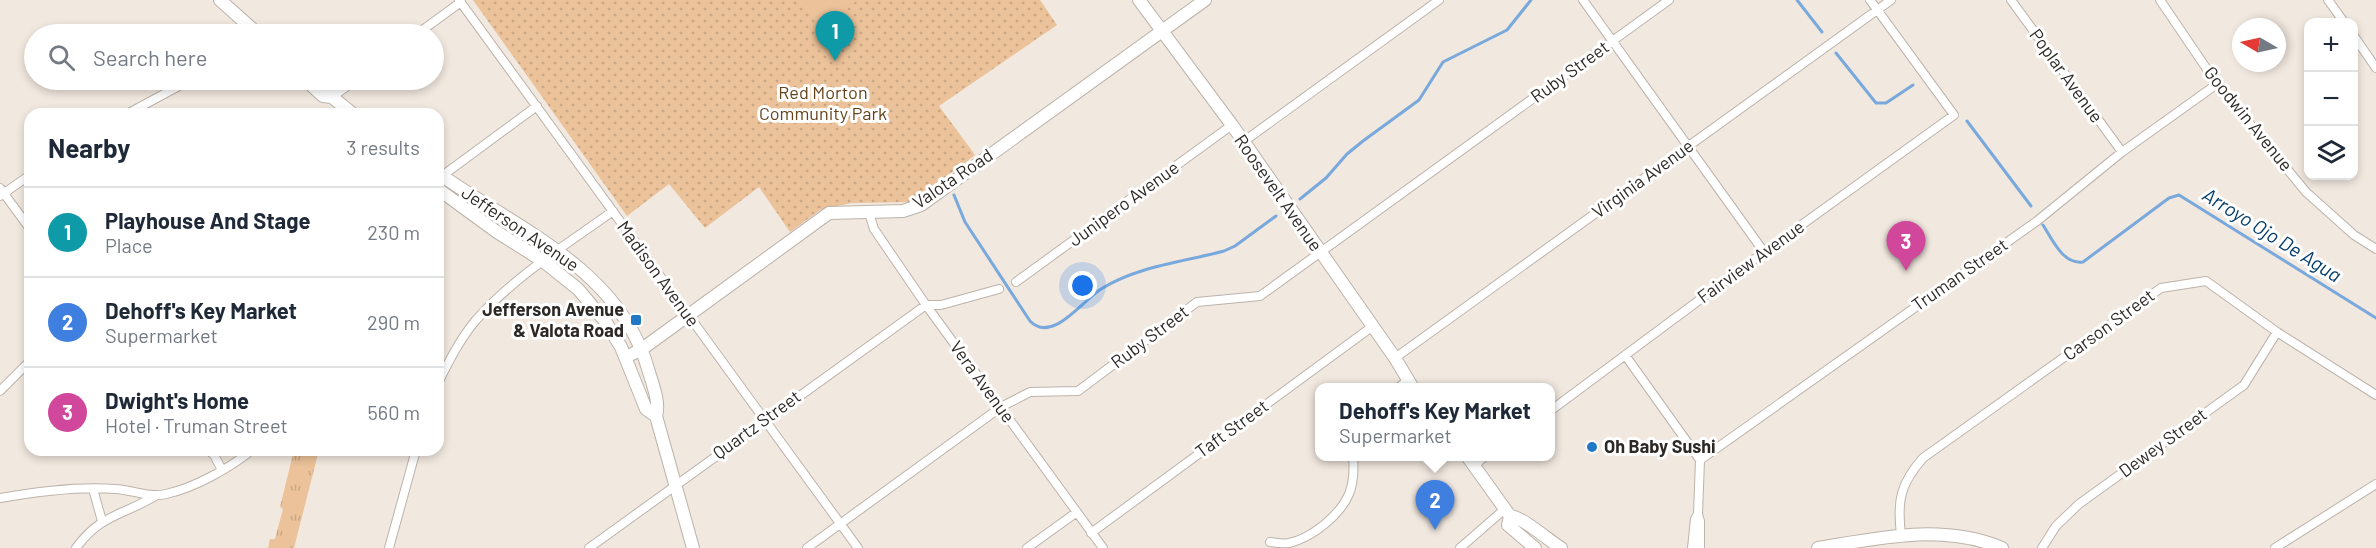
<!DOCTYPE html>
<meta charset="utf-8">
<style>
body{margin:0;font-family:Barlow,sans-serif;background:#f2f2f3;color:#1f2937}
.controls{position:absolute;right:18px;top:18px;display:grid;overflow:hidden;border-radius:12px;box-shadow:0 3px 9px #0003}
.controls button{width:54px;height:54px;display:grid;place-items:center;padding:0;border:0;border-bottom:2px solid #e0e1e3;background:#fff;color:#1f2937;font:30px sans-serif}
.compass{position:absolute;left:2232px;top:18px;width:54px;height:54px;border-radius:50%;background:#fff;box-shadow:0 3px 9px #0003;rotate:279deg}
.you{position:absolute;left:1083px;top:286px;width:21px;height:21px;margin:-15px;border:4px solid #fff;border-radius:50%;background:#1a73e8;box-shadow:0 0 0 9px #1a73e833}
.badge{display:grid;place-items:center;width:39px;height:39px;border-radius:50%;background:#0f766e;color:#fff;font-size:20px;font-weight:700}
.pin{position:absolute;translate:-50% -50px;filter:drop-shadow(0 2px 3px #0008)}
.pin::after{content:'';position:absolute;top:32px;width:21px;height:18px;background:inherit;clip-path:polygon(0 0,100% 0,50% 100%)}
.popup{position:absolute;left:1315px;top:383px;width:240px;height:78px;box-sizing:border-box;display:grid;place-content:center;border-radius:12px;background:#fff;filter:drop-shadow(0 2px 4px #0005);font-size:20px;white-space:nowrap;color:#747a83}
.popup b{font-size:22px;color:#1f2937}
.popup::after{content:'';position:absolute;left:50%;top:100%;margin-left:-12px;border:12px solid transparent;border-top-color:#fff}
.list{margin:0;padding:0;list-style:none}
h2{display:flex;justify-content:space-between;align-items:center;height:78px;margin:0;padding:0 24px;font-size:26px}
h2 small{font-size:20px;font-weight:400;color:#747a83}
.list li{display:grid;grid-template-columns:39px 1fr auto;gap:18px;align-items:center;box-sizing:border-box;height:90px;padding:0 24px;border-top:2px solid #e0e1e3}
.list b{display:block;font-size:22px;white-space:nowrap}
.list p{margin:0;font-size:20px;white-space:nowrap;color:#747a83}
.list em{font-size:20px;font-style:normal;color:#747a83}
.icon{flex:none;width:33px;height:33px;fill:none;stroke:currentColor;stroke-width:2;stroke-linecap:round;stroke-linejoin:round}
.map{position:relative;flex:none;width:2376px;height:548px;overflow:hidden}
.search{position:absolute;background:#fff;box-shadow:0 3px 9px #0003;left:24px;top:24px;width:420px;height:66px;display:flex;align-items:center;gap:15px;box-sizing:border-box;padding:0 21px;border-radius:33px;color:#747a83;font-size:22px}
.panel{position:absolute;background:#fff;box-shadow:0 3px 9px #0003;left:24px;top:108px;width:420px;height:348px;border-radius:18px}
.map>svg:first-child{display:block}
.grass{fill:url(#grass-tufts)}
.park{fill:url(#park-dots)}
.pitch{fill:#ebc299}
.lines{fill:none;stroke-linecap:round;stroke-linejoin:round}
.stream{stroke:#79a9dc;stroke-width:3}
.street-casing{stroke:#bcb3ab;stroke-width:10}
.secondary-casing{stroke:#bcb3ab;stroke-width:14}
.street{stroke:#fff;stroke-width:8}
.secondary{stroke:#fff;stroke-width:12}
.poi-dot{fill:#2078c6;stroke:#fff;stroke-width:2}
.labels{text-anchor:middle;stroke-width:6;stroke-linejoin:round;paint-order:stroke}
.street-label{font-size:18px;fill:#2c2825;stroke:#fff}
.park-label{font-size:18px;fill:#64421a;stroke:#fff}
.poi-label{font-size:18px;font-weight:bold;fill:#2c2825;stroke:#fff;text-anchor:end}
.water-label{font-size:20px;font-style:italic;fill:#033b6a;stroke:#fff}
</style>
<div class="map">
<svg width="2376" height="548" viewBox="0 0 2376 548">
<defs>
<pattern id="grass-tufts" width="24" height="20" patternUnits="userSpaceOnUse" patternTransform="scale(1.5)"><rect width="24" height="20" fill="#ebc299"/><path d="M3 7l-1-3M5 7V3M7 7l1-3M15 17l-1-3M17 17v-4M19 17l1-3" fill="none" stroke="#caa784"/></pattern>
<pattern id="park-dots" width="8" height="8" patternUnits="userSpaceOnUse" patternTransform="scale(1.5)"><rect width="8" height="8" fill="#ebc299"/><path d="M2 2h.1M6 6h.1" fill="none" stroke="#caa784" stroke-width="1.8" stroke-linecap="round"/></pattern>
</defs>
<rect width="100%" height="100%" fill="#f1e8df"/>
<path class="grass" d="M294,450H319L294,548H268L270,539H275L283,509L280,507Z"/>
<path class="park" d="M473,0H1040L1057,25L939,106L975,155L961,166L909,202L851,203L820,210L790,232L759,187L705,228L669,184L627,216Z"/>
<path class="pitch" d="M798,0H858L829,21L820,23L812,18Z"/>
<g class="lines">
<path class="stream" d="M1797,0L1822,32
M1836,53L1876,103H1886L1913,85
M1967,121L2031,206
M954,195L965,222L1030,321C1052,344 1082,301 1101,289C1138,266 1183,262 1224,251L1235,246L1276,216
M1300,199L1326,178L1347,154L1363,141L1419,100L1443,62L1507,30L1531,0
M2043,225C2052,239 2063,265 2083,262L2169,198L2179,195L2376,318"/>
<g class="street-casing">
<path id="street" d="M459,0L858,548
M1583,0L1764,252
M2011,0L2122,152
M2160,0L2217,84L2306,192L2354,235L2376,249
M2328,0L2344,22
M239,34L248,25
M417,34L461,2
M2354,36L2376,68
M332,97L356,80
M127,114L190,80
M1243,142L1439,0
M442,176L537,106
M0,188L30,229
M0,196L30,175
M869,213L874,229L926,305L1103,548
M1016,282L1232,125
M1625,355L1700,460L1698,514
M1395,358L1891,0
M438,383C449,361 460,339 476,320C515,276 566,245 613,211
M1398,388L1408,380
M0,391L30,361
M1550,411L1764,252L1954,115L1870,0
M208,450L214,455L222,470
M1700,460L2037,221L2122,152L2217,84
M1475,465L1485,456
M93,489L102,521
M0,498C34,492 81,486 116,489C132,490 149,498 166,494C194,488 230,468 252,450
M1091,533L1373,326
M1901,535C1897,501 1900,484 1923,458L2161,288L2206,281L2277,332L2376,395
M1270,542C1276,543 1283,544 1289,543C1312,538 1340,515 1349,494C1354,482 1354,468 1353,456
M76,548C101,514 122,516 155,496
M389,548L416,450
M589,548L926,305H941L999,289
M807,548L1001,407L1030,392L1078,391L1197,302L1260,296L1669,0
M1027,548L1077,512
M1460,548L1506,508
M1692,548L1695,519L1698,514L1700,521V548
M2042,548L2056,526L2079,504L2244,385L2277,332
M2275,548L2376,484"/>
</g>
<g class="secondary-casing">
<path id="secondary" d="M220,0L258,34
M1139,0L1232,125L1395,358L1413,388
M310,80V84L323,96L332,97L353,114
M322,80L330,86L332,97
M438,173C517,229 621,269 649,372C653,386 660,402 656,416L693,548
M438,189L497,232L543,261L578,289L605,321L621,347L646,409L656,416
M626,357L642,349L829,213L903,211L921,205L1205,0
M1467,456L1510,516
M1535,548L1508,525L1510,516C1523,517 1548,540 1561,548
M1818,548C1879,538 1942,523 2002,548"/>
</g>
<use href="#street" class="street"/>
<use href="#secondary" class="secondary"/>
</g>
<g class="poi-dot">
<rect x="630" y="314" width="12" height="12" rx="3"/>
<circle cx="1592" cy="447" r="6"/>
</g>
<g class="labels">
<g class="street-label">
<text transform="translate(1570 72) rotate(-36)" y="6">Ruby Street</text>
<text transform="translate(2066 76) rotate(54)" y="6">Poplar Avenue</text>
<text transform="translate(2248 119) rotate(51)" y="6">Goodwin Avenue</text>
<text transform="translate(953 179) rotate(-34)" y="6">Valota Road</text>
<text transform="translate(1643 179) rotate(-36)" y="6">Virginia Avenue</text>
<text transform="translate(1278 193) rotate(55)" y="6">Roosevelt Avenue</text>
<text transform="translate(1124 204) rotate(-36)" y="6">Junipero Avenue</text>
<text transform="translate(520 229) rotate(34)" y="6">Jefferson Avenue</text>
<text transform="translate(1751 262) rotate(-36)" y="6">Fairview Avenue</text>
<text transform="translate(658 274) rotate(54)" y="6">Madison Avenue</text>
<text transform="translate(1960 275) rotate(-35)" y="6">Truman Street</text>
<text transform="translate(2109 325) rotate(-36)" y="6">Carson Street</text>
<text transform="translate(1150 337) rotate(-37)" y="6">Ruby Street</text>
<text transform="translate(982 382) rotate(54)" y="6">Vera Avenue</text>
<text transform="translate(757 425) rotate(-36)" y="6">Quartz Street</text>
<text transform="translate(1232 429) rotate(-36)" y="6">Taft Street</text>
<text transform="translate(2163 443) rotate(-36)" y="6">Dewey Street</text>
</g>
<g class="park-label">
<text x="823" y="99">Red Morton<tspan x="823" dy="21">Community Park</tspan></text>
</g>
<g class="poi-label">
<text x="624" y="316">Jefferson Avenue<tspan x="624" dy="21">&amp; Valota Road</tspan></text>
<text x="1604" y="453" text-anchor="start">Oh Baby Sushi</text>
</g>
<g class="water-label">
<text transform="translate(2272 235) rotate(32)" y="7">Arroyo Ojo De Agua</text>
</g>
</g>
</svg>
<div class="controls">
<button>+</button>
<button>−</button>
<button><svg class="icon" aria-label="layers" viewBox="0 0 24 24"><path d="M12 4l9 5-9 5-9-5zM3 14l9 5 9-5"/></svg></button>
</div>
<svg class="compass" viewBox="-18 -18 36 36"><path d="M0-13l5 13h-10z" fill="#e53935"/><path d="M0 13l5-13h-10z" fill="#747a83"/></svg>
<div class="you"></div>
<div class="pin badge" style="left:835px;top:61px;background:#0f9aa8">1</div>
<div class="pin badge" style="left:1435px;top:530px;background:#3f7fe0">2</div>
<div class="popup"><b>Dehoff's Key Market</b>Supermarket</div>
<div class="pin badge" style="left:1906px;top:271px;background:#d1479c">3</div>
<div class="search"><svg class="icon" aria-label="search" viewBox="0 0 24 24"><circle cx="10" cy="10" r="6"/><path d="M15 15l6 6"/></svg>Search here</div>
<section class="panel">
<h2>Nearby<small>3 results</small></h2>
<ul class="list">
<li><span class="badge" style="background:#0f9aa8">1</span><div><b>Playhouse And Stage</b><p>Place</p></div><em>230 m</em></li>
<li><span class="badge" style="background:#3f7fe0">2</span><div><b>Dehoff's Key Market</b><p>Supermarket</p></div><em>290 m</em></li>
<li><span class="badge" style="background:#d1479c">3</span><div><b>Dwight's Home</b><p>Hotel · Truman Street</p></div><em>560 m</em></li>
</ul>
</section>
</div>
